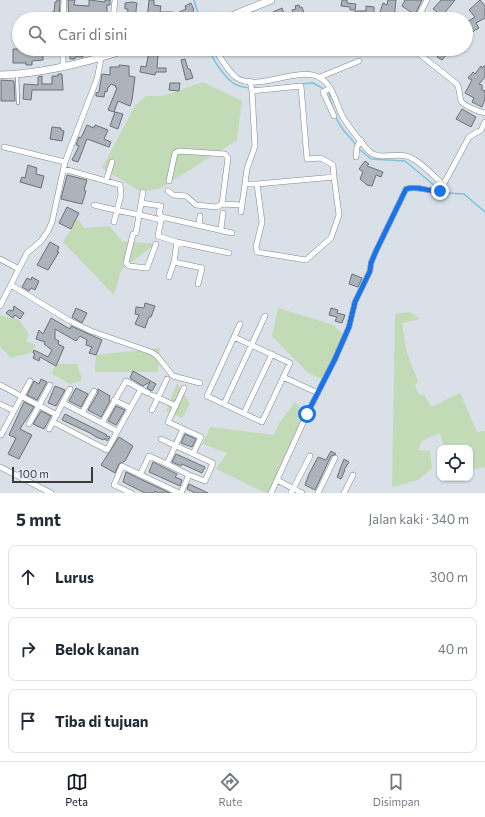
<!DOCTYPE html>
<html lang="id">
<meta charset="utf-8">
<style>
body{margin:0;font-family:Commissioner,sans-serif;background:#f2f2f3;color:#1f2937}
.controls{position:absolute;right:12px;bottom:12px;display:grid;overflow:hidden;border-radius:8px;box-shadow:0 1px 3px #0004}
.controls button{width:36px;height:36px;display:grid;place-items:center;padding:0;border:0;border-bottom:1px solid #e0e1e3;background:#fff;color:#1f2937;font:20px sans-serif}
.scale{position:absolute;left:12px;bottom:10px;width:81px;box-sizing:border-box;padding-left:4px;border:2px solid #3a3d40;border-top:0;font-size:11px;line-height:14px;white-space:nowrap;color:#3a3d40;-webkit-text-stroke:3px #e6edf5;paint-order:stroke}
.stop{position:absolute;width:12px;height:12px;margin:-9px;border:3px solid #1a73e8;border-radius:50%;background:#fff}
.stop.end{background:#1a73e8;border-color:#fff;box-shadow:0 1px 4px #0008}
.list{margin:0;padding:0;list-style:none}
h2{display:flex;justify-content:space-between;align-items:center;height:52px;margin:0;padding:0 16px;font-size:17px}
h2 small{font-size:13px;font-weight:400;color:#747a83}
.list li{display:grid;grid-template-columns:26px 1fr auto;gap:12px;align-items:center;box-sizing:border-box;height:64px;margin:0 8px 8px;padding:0 8px;border:1px solid #e0e1e3;border-radius:8px}
.list b{display:block;font-size:15px;white-space:nowrap}
.list em{font-size:13px;font-style:normal;color:#747a83}
.icon{flex:none;width:22px;height:22px;fill:none;stroke:currentColor;stroke-width:2;stroke-linecap:round;stroke-linejoin:round}
.map{position:relative;flex:none;width:485px;height:493px;overflow:hidden}
.search{position:absolute;background:#fff;box-shadow:0 1px 3px #0004;left:12px;right:12px;top:12px;height:44px;display:flex;align-items:center;gap:10px;box-sizing:border-box;padding:0 14px;border-radius:22px;color:#747a83;font-size:15px}
.sheet{height:268px;background:#fff}
nav{display:flex;justify-content:space-around;align-items:center;box-sizing:border-box;height:56px;border-top:1px solid #e0e1e3;background:#fff;font-size:11px;color:#747a83}
nav a{display:grid;justify-items:center;gap:2px}
nav .on{color:#111827}
.map>svg:first-child{display:block}
.green{fill:#c2dab6}
.lines{fill:none;stroke-linecap:round;stroke-linejoin:round}
.stream{stroke:#7dc2e1;stroke-width:1.5}
.building{fill:#adb3ba;stroke:#6b7178}
.service-casing{stroke:#82888f;stroke-width:4}
.minor-casing{stroke:#82888f;stroke-width:6}
.secondary-casing{stroke:#82888f;stroke-width:8}
.service{stroke:#fff;stroke-width:2.5}
.minor{stroke:#fff;stroke-width:5}
.secondary{stroke:#fff;stroke-width:7}
.route{stroke:#1a73e8;stroke-width:5}
</style>
<div class="map">
<svg width="485" height="493" viewBox="0 0 485 493">
<rect width="100%" height="100%" fill="#d9e0e7"/>
<path class="green" d="M203,82L242,101L237,140L161,188L141,192L102,168L135,106L146,96H163Z
M78,219L84,228L109,226L122,241L156,244L121,270L114,295L63,242Z
M278,308L333,325L344,335L324,380L308,373L272,336Z
M410,312L420,319L402,323L407,353L418,381L415,386L419,395H424L432,407L460,393L477,432L485,431V467L470,470V448H444L440,433L422,441L418,450L430,451L432,468L418,480L392,487L395,314Z
M0,315L19,320L29,334L26,341L35,345L33,352L11,358L0,346Z
M160,348L158,372H95L96,355Z
M55,364H77L82,380L70,384L52,374Z
M177,383L190,404L182,418L166,411Z
M295,402L307,414L271,493H266L216,469L227,453L203,444L210,427L274,435L280,422Z"/>
<g class="lines">
<path class="stream" d="M194,0L200,19
M209,49C213,60 223,75 232,82C237,87 249,88 256,88
M288,85L313,83L324,89
M327,91L329,92C330,101 336,121 342,128C346,134 352,139 356,145
M358,148L371,159L405,161L435,186L446,193L464,194L485,212"/>
</g>
<path class="building" d="M57,0H60L59,19H52V12H54L55,2H57Z
M68,0H75L74,5L89,6V0L105,2V0H110V5H107V18L69,19Z
M149,0H154V5L161,6L160,12H173V15L186,9L185,6L191,3L194,10L193,11L195,17L189,19H147Z
M342,0H347V3L356,4L355,10H350V7L341,6Z
M388,0H396L394,19L379,15L383,3L387,5Z
M405,0H422L415,15L402,6Z
M441,0H455L442,16L433,9Z
M480,0L485,6V18L476,23L479,28L472,32L467,22L475,17L469,10Z
M132,2L137,3L135,19H127L128,9H125V3Z
M299,5L300,8L302,7L306,19H295L292,10L296,9L295,6Z
M366,6L374,7V19H355V11H366Z
M282,8L286,19H266L264,16Z
M13,49H30V54L43,53V60L32,61V65H26V63H13Z
M70,49H83V57H75V59H70Z
M155,49H163L164,54L158,56L157,68H166V72H156L155,75L140,72L141,66L146,67L148,57L147,50H155Z
M426,49H436L446,55L442,60L437,57L438,56Z
M185,59L188,69H190L193,78L186,80L181,60Z
M119,65L129,66V76L135,77L134,85L132,100L130,106L118,101L114,112L108,110L117,88L115,87L116,86L111,84L109,87H108L107,92L105,91L104,97L96,96V93L99,92L102,74L110,75V67H119Z
M485,65V77L479,84L482,85V90L485,91V99L482,107L472,102L474,98L465,93L472,80L468,78L473,72L475,74L481,66L482,68Z
M58,74H62L63,90H32L31,100L23,99L24,84L38,85V77L42,76V84H52V76H58Z
M1,80L14,81L15,101H1Z
M170,83H180L179,91L169,90Z
M462,109L476,117L471,127L456,119Z
M115,112L123,114L118,129L110,126Z
M87,125L94,128L95,125L108,130L104,139L111,142L109,147L87,139L78,162L72,160L79,146L76,145L79,137L81,138Z
M52,127L61,128V130L64,131L62,141L50,139Z
M365,161L369,164L367,166L383,172L381,177L376,175L372,186L367,185L360,179L363,172L359,169Z
M28,165L37,168L36,174L44,176L41,188L20,182L22,177L25,178Z
M67,175L87,180L84,190L86,191L82,204L61,199Z
M67,207L79,213L71,229L59,223Z
M50,242L59,247L57,252H59L48,270L37,265Z
M352,274L362,278L358,287L349,284Z
M32,277L39,281L35,290L31,288L29,291L22,287L27,278L31,280Z
M145,303L155,306L151,317H149L145,328L135,324L139,315L135,314L136,307L144,308Z
M14,306L24,313L20,319L15,315L13,318L6,313L9,310L13,311Z
M76,308L87,313L82,323L72,317Z
M331,308L338,310L337,313L345,315L342,323L335,321L337,317L329,315Z
M51,318L70,329L71,326L102,340L96,355L89,353L92,347L86,345L87,340L80,336L76,341L55,329V339L59,341L58,344L64,347L56,366L40,357L39,361L33,358L35,354L33,353L34,350L48,357L52,350L44,344L45,342L36,339L39,330L43,334Z
M133,371L156,384L152,391L147,388L150,382L143,386L130,378Z
M41,379L47,382L37,400L27,395L34,381L39,384Z
M55,386L65,390L56,406L48,403Z
M76,388L88,394L81,407L69,401Z
M98,389L110,396L109,399L110,401L101,417L88,410L98,393Z
M24,402L34,407L20,429L32,435L19,459L8,454L16,438L9,435Z
M116,406L125,410L116,425L108,421Z
M41,411L51,416L44,429L33,424Z
M65,414L107,435L106,436L110,437L107,441L105,438L104,440L96,437L90,433L62,420Z
M185,434L196,439L192,447L181,443Z
M119,437L133,446L125,461L119,464L115,473L101,465Z
M331,451L336,454L331,456L315,490L305,485L309,474L318,457L326,460Z
M176,454L205,467L202,473L182,464L181,466L172,462Z
M344,459L349,462L344,470H345L341,479L337,477Z
M153,462L177,474L175,477L182,480L180,486L149,472Z
M126,472L138,478L170,493H158L155,491L154,493H145L123,482Z
M189,484L208,493H195L187,489Z"/>
<g class="lines">
<g class="service-casing">
<path id="service" d="M17,75L18,103"/>
</g>
<g class="minor-casing">
<path id="minor" d="M63,19L64,0
M113,19L115,0
M417,19L427,0
M63,49V66
M215,49C220,57 229,73 237,78C259,92 298,65 320,78C334,85 336,106 344,119C351,129 362,144 370,152C379,160 395,153 406,156C418,158 434,177 444,185
M413,49L457,84C460,89 459,95 461,101C464,106 480,112 485,113
M320,77L359,61
M330,88L323,92L334,116
M252,91L301,86L307,159L321,158L333,165L334,177L257,184L262,222L256,247L257,252L306,260L331,238L339,215L334,177
M4,147L65,162
M356,157L357,147L361,140
M64,169L120,185L121,195L114,222
M106,181L112,162
M169,181L175,153L179,151L225,154L228,158L222,204
M249,184H257
M168,191L173,195L186,196L196,205L217,207L222,204L242,205L247,169L255,146L252,91L250,81
M143,192L136,233L133,234L126,263L129,266L147,268L156,244
M141,203L161,206L159,213L162,217V219
M94,205C116,211 139,214 161,220L158,236L177,242L229,253
M241,212L242,205
M162,217L232,233
M199,225L200,216
M221,229L223,213
M0,259L19,269
M174,262L202,268L198,284
M169,277L174,262L177,242
M11,285L70,321L91,331L151,352L157,356L173,376L200,383
M0,306L27,253L41,241L48,231L52,222L65,162L97,79L103,49
M234,337L290,363L262,422L207,396L240,324
M283,377L318,393
M0,385L57,415
M152,395L176,406
M114,400L130,408
M63,403L117,431
M0,404L14,411
M224,404L265,316
M152,410L167,379
M82,413L94,391
M244,413L272,354
M53,422L107,450L141,389
M102,423L126,381L148,393
M29,424L50,385
M49,429L70,389
M183,429L168,422L184,388
M1,435L30,381
M161,439L213,463L205,481L189,475
M0,467L51,493
M140,475L149,456L167,464
M277,480L302,493
M131,493L114,485L122,466L179,493
M181,493L189,475L167,464L183,429L201,437L193,454
M271,493L307,414L335,359L349,327L355,302L370,271L371,263L376,251L406,189C417,185 428,192 440,191L469,137L481,130L485,122
M291,493L310,456
M318,493L335,458
M344,493L353,475"/>
</g>
<g class="secondary-casing">
<path id="secondary" d="M224,19L271,0
M0,75C42,74 88,62 128,49"/>
</g>
<use href="#service" class="service"/>
<use href="#minor" class="minor"/>
<use href="#secondary" class="secondary"/>
</g>
<g class="lines">
<path class="route" d="M307,414L335,359L349,327L355,302L370,271L371,263L376,251L406,189C417,185 428,192 440,191"/>
</g>
</svg>
<div class="controls">
<button><svg class="icon" aria-label="locate" viewBox="0 0 24 24"><circle cx="12" cy="12" r="6"/><path d="M12 2v4M12 18v4M2 12h4M18 12h4"/></svg></button>
</div>
<div class="scale">100 m</div>
<div class="stop" style="left:307px;top:414px"></div>
<div class="stop end" style="left:440px;top:191px"></div>
<div class="search"><svg class="icon" aria-label="search" viewBox="0 0 24 24"><circle cx="10" cy="10" r="6"/><path d="M15 15l6 6"/></svg>Cari di sini</div>
</div>
<section class="sheet">
<h2>5 mnt<small>Jalan kaki · 340 m</small></h2>
<ul class="list">
<li><svg class="icon" aria-label="ahead" viewBox="0 0 24 24"><path d="M12 20V5M6 11l6-6 6 6"/></svg><div><b>Lurus</b></div><em>300 m</em></li>
<li><svg class="icon" aria-label="right" viewBox="0 0 24 24"><path d="M7 20v-9h11M14 6l5 5-5 5"/></svg><div><b>Belok kanan</b></div><em>40 m</em></li>
<li><svg class="icon" aria-label="arrive" viewBox="0 0 24 24"><path d="M6 21V4h12l-3 4 3 4H6"/></svg><div><b>Tiba di tujuan</b></div></li>
</ul>
</section>
<nav>
<a class="on"><svg class="icon" aria-label="map" viewBox="0 0 24 24"><path d="M3 6l6-2 6 2 6-2v14l-6 2-6-2-6 2zM9 4v14M15 6v14"/></svg>Peta</a>
<a><svg class="icon" aria-label="directions" viewBox="0 0 24 24"><path d="M12 3l9 9-9 9-9-9zM9 14v-3h6M13 9l2 2-2 2"/></svg>Rute</a>
<a><svg class="icon" aria-label="saved" viewBox="0 0 24 24"><path d="M7 4h10v16l-5-4-5 4z"/></svg>Disimpan</a>
</nav>
